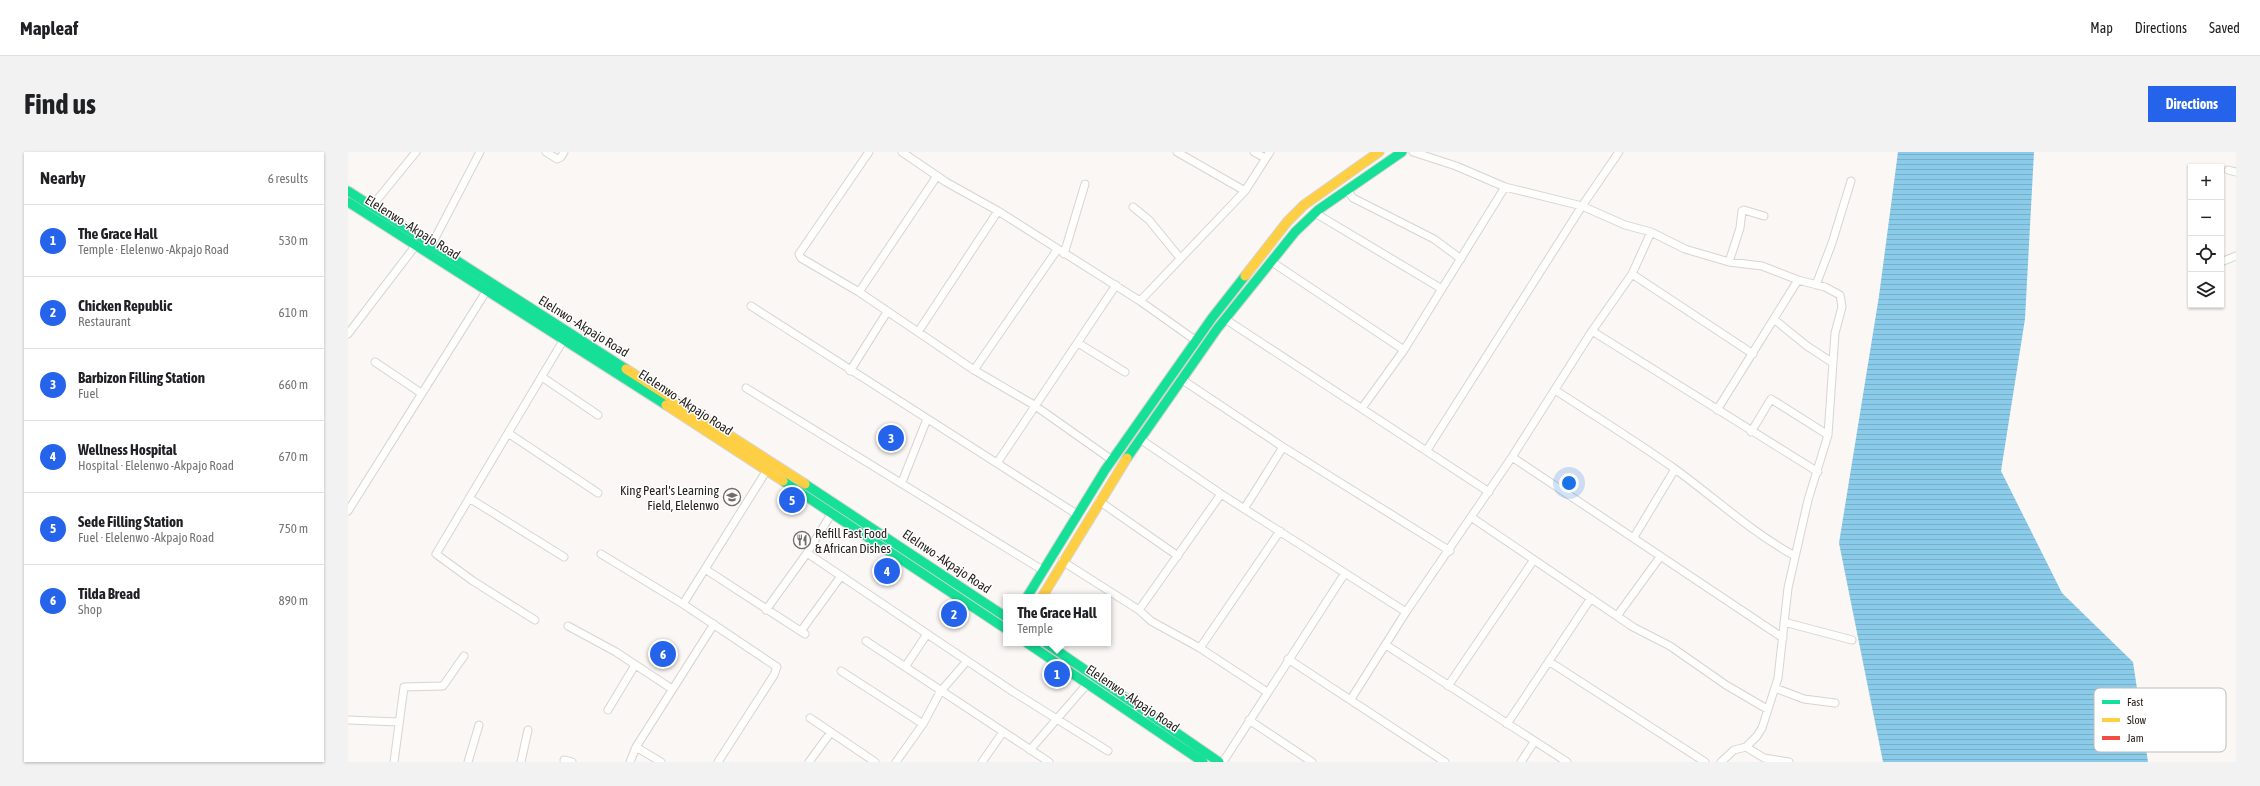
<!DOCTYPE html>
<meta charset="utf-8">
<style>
body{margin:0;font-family:"Asap Condensed",sans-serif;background:#f2f2f2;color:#202124}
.controls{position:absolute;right:12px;top:12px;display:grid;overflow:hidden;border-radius:0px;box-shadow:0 1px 3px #0004}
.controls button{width:36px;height:36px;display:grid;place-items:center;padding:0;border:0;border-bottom:1px solid #e0e0e0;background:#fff;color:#202124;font:20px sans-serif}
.you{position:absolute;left:1221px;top:331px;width:14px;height:14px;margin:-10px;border:3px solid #fff;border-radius:50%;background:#1a73e8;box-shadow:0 0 0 6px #1a73e833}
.badge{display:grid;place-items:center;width:26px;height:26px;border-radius:50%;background:#2563eb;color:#fff;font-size:13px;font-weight:700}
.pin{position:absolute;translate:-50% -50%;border:2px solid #fff;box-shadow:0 1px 4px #0006}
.popup{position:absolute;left:655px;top:442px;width:108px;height:52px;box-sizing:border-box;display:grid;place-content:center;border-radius:0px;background:#fff;filter:drop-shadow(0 1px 3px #0005);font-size:13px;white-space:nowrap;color:#757577}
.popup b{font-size:15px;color:#202124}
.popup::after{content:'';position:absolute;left:50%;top:100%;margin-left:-8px;border:8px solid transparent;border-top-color:#fff}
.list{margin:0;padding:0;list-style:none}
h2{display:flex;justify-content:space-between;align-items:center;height:52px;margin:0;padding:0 16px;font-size:17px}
h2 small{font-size:13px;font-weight:400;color:#757577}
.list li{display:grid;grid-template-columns:26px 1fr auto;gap:12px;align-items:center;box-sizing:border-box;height:72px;padding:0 16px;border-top:1px solid #e0e0e0}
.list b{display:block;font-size:15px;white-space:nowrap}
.list p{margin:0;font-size:13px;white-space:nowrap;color:#757577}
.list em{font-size:13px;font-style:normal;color:#757577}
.icon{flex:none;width:22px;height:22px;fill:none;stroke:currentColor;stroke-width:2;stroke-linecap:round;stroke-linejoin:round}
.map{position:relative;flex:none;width:1888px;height:610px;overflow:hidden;border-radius:0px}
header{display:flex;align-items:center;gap:24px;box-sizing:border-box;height:56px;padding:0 20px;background:#fff;border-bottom:1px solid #e0e0e0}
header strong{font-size:19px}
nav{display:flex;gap:22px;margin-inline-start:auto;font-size:14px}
.intro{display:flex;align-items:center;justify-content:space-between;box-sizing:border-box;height:96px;padding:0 24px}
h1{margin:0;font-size:28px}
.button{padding:10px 18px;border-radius:0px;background:#2563eb;color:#fff;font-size:14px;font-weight:700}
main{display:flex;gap:24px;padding:0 24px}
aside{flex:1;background:#fff;border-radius:0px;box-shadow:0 1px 3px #0004}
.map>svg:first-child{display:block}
.water{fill:url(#water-rules)}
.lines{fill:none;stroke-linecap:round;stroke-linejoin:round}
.street-casing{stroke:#d8d4d0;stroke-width:9}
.fast-casing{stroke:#d8d4d0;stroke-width:11}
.slow-casing{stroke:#d8d4d0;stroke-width:11}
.street{stroke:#fefefd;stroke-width:7}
.fast{stroke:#16e098;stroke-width:9}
.slow{stroke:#ffcf43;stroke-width:9}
.labels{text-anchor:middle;stroke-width:3;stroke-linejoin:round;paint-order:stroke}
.street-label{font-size:13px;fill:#28221d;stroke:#fff}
.poi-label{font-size:13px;fill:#28221d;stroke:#fff;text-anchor:end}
.key{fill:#fff;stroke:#bebdbb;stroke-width:1}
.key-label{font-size:11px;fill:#28221d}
</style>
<header>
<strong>Mapleaf</strong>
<nav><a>Map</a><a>Directions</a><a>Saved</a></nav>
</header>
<div class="intro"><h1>Find us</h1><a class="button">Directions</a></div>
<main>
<aside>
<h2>Nearby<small>6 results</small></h2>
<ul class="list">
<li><span class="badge">1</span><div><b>The Grace Hall</b><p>Temple · Elelenwo -Akpajo Road</p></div><em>530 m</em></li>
<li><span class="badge">2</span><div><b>Chicken Republic</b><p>Restaurant</p></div><em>610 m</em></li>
<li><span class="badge">3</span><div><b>Barbizon Filling Station</b><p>Fuel</p></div><em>660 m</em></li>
<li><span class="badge">4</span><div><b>Wellness Hospital</b><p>Hospital · Elelenwo -Akpajo Road</p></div><em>670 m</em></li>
<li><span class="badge">5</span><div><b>Sede Filling Station</b><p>Fuel · Elelenwo -Akpajo Road</p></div><em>750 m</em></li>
<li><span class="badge">6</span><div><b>Tilda Bread</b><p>Shop</p></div><em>890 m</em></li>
</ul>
</aside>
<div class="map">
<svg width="1888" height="610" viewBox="0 0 1888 610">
<defs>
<pattern id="water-rules" width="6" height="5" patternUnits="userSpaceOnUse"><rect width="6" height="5" fill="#8bcbea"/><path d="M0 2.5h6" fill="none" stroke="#78aec8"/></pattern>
</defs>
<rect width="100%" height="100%" fill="#faf7f4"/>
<path class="water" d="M1550,0H1686L1677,167L1653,319L1714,441L1785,510L1800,610H1535L1491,391L1531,144Z"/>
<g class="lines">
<g class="street-casing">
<path id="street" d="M198,0L209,7L213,5L216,0
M521,0L451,102L453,106L511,140L626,218L686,253L764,308
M554,0L598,30L650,59L792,149L847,188
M906,0L917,6
M1065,0L1108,14L1157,35L1234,54L1277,73L1303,80L1337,97L1381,110L1414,114L1450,128L1477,135L1492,143L1494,155L1487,181L1480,283L1460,348L1440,436L1430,526L1414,576L1409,584L1398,595L1386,598L1373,610
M1880,18L1888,20
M999,38L1005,46L1086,87L1113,107
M897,39L922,0
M24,54L68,0
M785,55L801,68L832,106
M967,61L1094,137
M84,92L132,0
M716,102L737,32
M924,110L1056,198
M1381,110L1392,76L1394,59L1396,58L1416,64
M1873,110L1888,104
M1284,122L1405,202
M1468,133L1484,91L1503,29
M511,140L589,24
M792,149L897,39L829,0
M403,154L730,363
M877,167L1141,340
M1427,168L1459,194L1485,211
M1244,179L1470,320
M570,180L650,59
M0,182L68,93
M730,191L777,220
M27,210L73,241
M626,218L709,98
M502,219L539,160
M194,225L250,263
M833,227L935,295L1102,399
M398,236L696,419
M1207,238C1247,264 1288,289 1327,317C1367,346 1403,380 1447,404
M1014,256L1056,198L1157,35
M1369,258L1450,128
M1403,280L1423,247L1480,283
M160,281L250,341
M792,287L873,342L1058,460
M1079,298L1234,54L1271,0
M1164,305L1435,486
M649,311L768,133
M554,330L579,267
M121,346L216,405
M751,349L830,404
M896,357L935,295
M0,359L139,138
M1123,365L1285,475L1322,494L1378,533L1419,557
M1286,385L1327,317
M459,401L664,539L760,599
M253,402L335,452L429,515L426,523L370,610
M714,409L791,458L803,469L852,496L919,540
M357,417L457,482
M335,452L419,318
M418,458L459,401L484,361
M791,458L873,342
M1269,464L1312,405
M187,468L125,429L88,402L216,187
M1436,470L1504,488
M220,474L268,500L324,537
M453,479L493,424
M518,489L701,610
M1038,493L1219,610
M852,496L932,379
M940,507L1097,610
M1202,510L1357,610
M557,515L579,482
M493,519L575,572
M1100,534L1185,409
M1427,536L1456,547L1487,551
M1003,547L1058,460L1164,305L1244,179L1284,122L1303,80
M260,558L287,513
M462,566L527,610
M0,568L51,570
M901,568L964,610
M1159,572L1243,446
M288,595L313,610
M1398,595L1416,606L1441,610
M682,598L740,531
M216,608L224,610
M46,610L56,535L95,534L116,504
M120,610L131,573
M173,610L180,578
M282,610L288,595L366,472
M461,610L483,580
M548,610L575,572L592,540L619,509
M634,610L655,580
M875,610L997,421
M1173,610L1186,590"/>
</g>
<g class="fast-casing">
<path id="fast" d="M0,39L278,217
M0,50L318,253
M779,306L869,177L947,80L970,58L1054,0
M435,329L658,477
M457,332L658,465
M679,445L757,318L864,166L897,124
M679,491L855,610
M698,491L871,610"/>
</g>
<g class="slow-casing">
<path id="slow" d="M897,124L939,70L956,53L1031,0
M278,217L457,332
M318,253L435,329
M694,445L779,306"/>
</g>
<use href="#street" class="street"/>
<use href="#fast" class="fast"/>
<use href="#slow" class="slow"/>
</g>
<defs>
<g id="school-ring" transform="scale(0.9)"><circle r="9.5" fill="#fff" stroke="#726d68" stroke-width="1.5"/><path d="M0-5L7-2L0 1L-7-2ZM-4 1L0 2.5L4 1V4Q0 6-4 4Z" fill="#726d68"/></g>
<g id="restaurant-ring" transform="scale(0.9)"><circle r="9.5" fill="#fff" stroke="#726d68" stroke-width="1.5"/><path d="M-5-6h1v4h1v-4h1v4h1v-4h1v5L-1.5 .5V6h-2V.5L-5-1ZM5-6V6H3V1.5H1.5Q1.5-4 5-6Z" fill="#726d68"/></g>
</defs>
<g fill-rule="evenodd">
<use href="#school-ring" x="384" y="345"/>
<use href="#restaurant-ring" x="454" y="388"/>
</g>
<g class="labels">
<g class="street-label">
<text transform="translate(65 75) rotate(32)" y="5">Elelenwo -Akpajo Road</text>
<text transform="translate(236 174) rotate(32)" y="5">Elelnwo -Akpajo Road</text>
<text transform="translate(338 250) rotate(33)" y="5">Elelenwo -Akpajo Road</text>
<text transform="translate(599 409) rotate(34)" y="5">Elelnwo -Akpajo Road</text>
<text transform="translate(785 546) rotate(34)" y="5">Elelenwo -Akpajo Road</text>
</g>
<g class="poi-label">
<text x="371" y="343">King Pearl's Learning<tspan x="371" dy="15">Field, Elelenwo</tspan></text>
<text x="467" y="386" text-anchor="start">Refill Fast Food<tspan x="467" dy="15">&amp; African Dishes</tspan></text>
</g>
</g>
<rect x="1746" y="536" width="132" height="64" rx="6" class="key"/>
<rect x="1754" y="548" width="18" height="4" fill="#16e098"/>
<rect x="1754" y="566" width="18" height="4" fill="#ffcf43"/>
<rect x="1754" y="584" width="18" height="4" fill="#f24e42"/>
<g class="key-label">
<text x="1779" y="554">Fast</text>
<text x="1779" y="572">Slow</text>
<text x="1779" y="590">Jam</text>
</g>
</svg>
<div class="controls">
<button>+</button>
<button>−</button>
<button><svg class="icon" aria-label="locate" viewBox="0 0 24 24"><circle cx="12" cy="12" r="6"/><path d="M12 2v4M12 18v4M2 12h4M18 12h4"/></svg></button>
<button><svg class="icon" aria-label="layers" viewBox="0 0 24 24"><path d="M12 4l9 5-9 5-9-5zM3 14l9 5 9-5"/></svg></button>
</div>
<div class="you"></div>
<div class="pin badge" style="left:709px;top:522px">1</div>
<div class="popup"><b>The Grace Hall</b>Temple</div>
<div class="pin badge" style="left:606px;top:462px">2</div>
<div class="pin badge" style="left:543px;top:286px">3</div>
<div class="pin badge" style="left:539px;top:419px">4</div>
<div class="pin badge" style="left:444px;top:348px">5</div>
<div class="pin badge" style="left:315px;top:502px">6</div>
</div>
</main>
